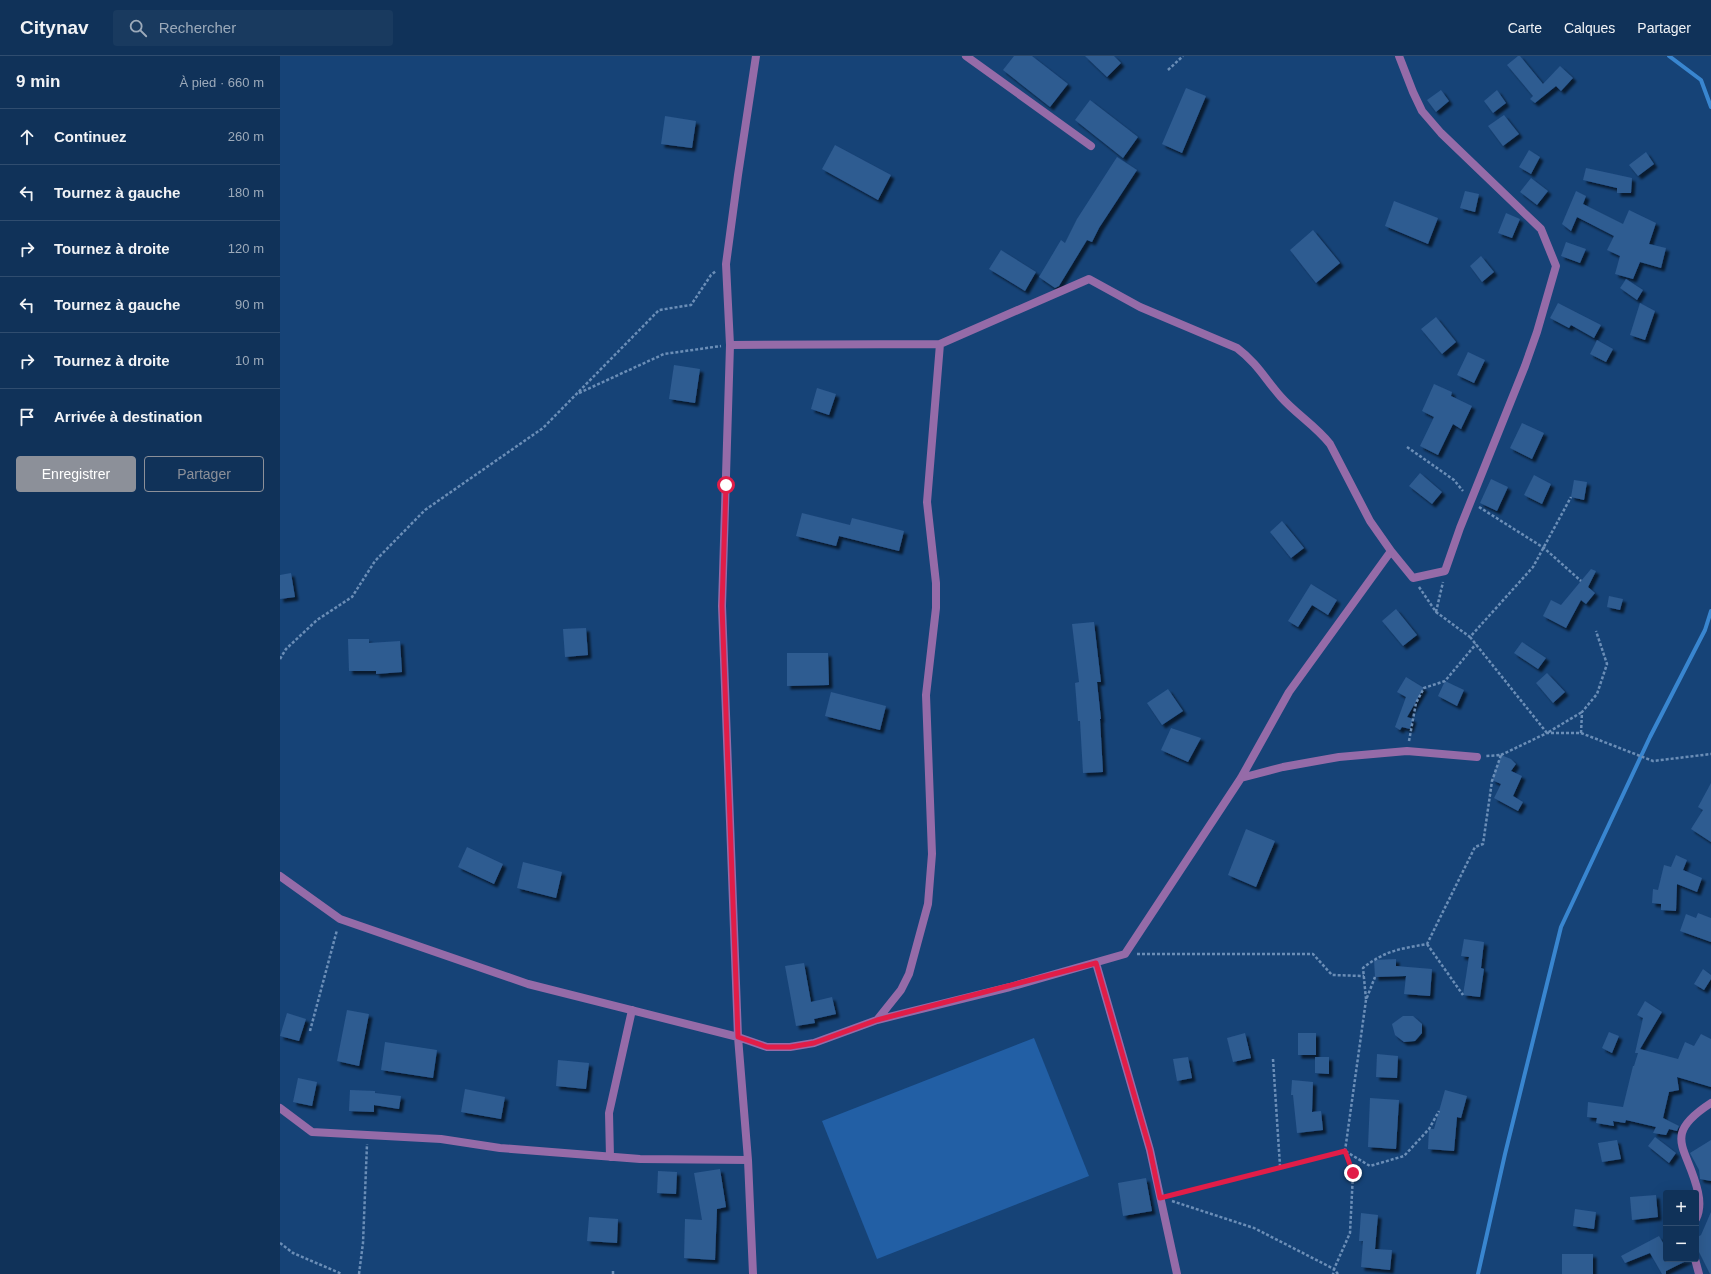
<!DOCTYPE html>
<html lang="fr">
<meta charset="utf-8">
<style>
body{margin:0;font-family:Arial,sans-serif;background:#193a5f;color:#f1f3f6}
.controls{position:absolute;right:12px;bottom:12px;display:grid;overflow:hidden;border-radius:4px;box-shadow:0 4px 16px #0002}
.controls button{width:36px;height:36px;display:grid;place-items:center;padding:0;border:0;border-bottom:1px solid #304d6f;background:#103259;color:#f1f3f6;font:20px sans-serif}
.stop{position:absolute;width:12px;height:12px;margin:-9px;border:3px solid #e11d48;border-radius:50%;background:#fff}
.stop.end{background:#e11d48;border-color:#fff;box-shadow:0 1px 4px #0008}
.list{margin:0;padding:0;list-style:none}
h2{display:flex;justify-content:space-between;align-items:center;height:52px;margin:0;padding:0 16px;font-size:17px}
h2 small{font-size:13px;font-weight:400;color:#9caaba}
.list li{display:grid;grid-template-columns:26px 1fr auto;gap:12px;align-items:center;box-sizing:border-box;height:56px;padding:0 16px;border-top:1px solid #304d6f}
.list b{display:block;font-size:15px;white-space:nowrap}
.list em{font-size:13px;font-style:normal;color:#9caaba}
.actions{display:flex;gap:8px;padding:12px 16px}
.actions a{flex:1;padding:9px 0;border:1px solid #8c9099;border-radius:4px;text-align:center;font-size:14px;color:#8c9099}
.actions .main{background:#8c9099;color:#fff}
.icon{flex:none;width:22px;height:22px;fill:none;stroke:currentColor;stroke-width:2;stroke-linecap:round;stroke-linejoin:round}
.map{position:relative;flex:none;width:1431px;height:1218px;overflow:hidden}
header{display:flex;align-items:center;gap:24px;box-sizing:border-box;height:56px;padding:0 20px;background:#103259;border-bottom:1px solid #304d6f}
header strong{font-size:19px}
nav{display:flex;gap:22px;margin-inline-start:auto;font-size:14px}
.search{width:280px;height:36px;background:#193a5f;display:flex;align-items:center;gap:10px;box-sizing:border-box;padding:0 14px;border-radius:4px;color:#9caaba;font-size:15px}
main{display:flex}
aside{flex:1;background:#103259}
.map>svg:first-child{display:block}
.green{fill:#225fa5}
.lines{fill:none;stroke-linecap:round;stroke-linejoin:round}
.stream{stroke:#3986d0;stroke-width:4}
.building{fill:#2e5b91;filter:url(#shadow)}
.path{stroke:#6b8eb7;stroke-width:2.5;stroke-dasharray:3 2;stroke-linecap:butt}
.street{stroke:#956ba8;stroke-width:8}
.route{stroke:#e11d48;stroke-width:5}
</style>
<header>
<strong>Citynav</strong>
<div class="search"><svg class="icon" aria-label="search" viewBox="0 0 24 24"><circle cx="10" cy="10" r="6"/><path d="M15 15l6 6"/></svg>Rechercher</div>
<nav><a>Carte</a><a>Calques</a><a>Partager</a></nav>
</header>
<main>
<aside>
<h2>9 min<small>À pied · 660 m</small></h2>
<ul class="list">
<li><svg class="icon" aria-label="ahead" viewBox="0 0 24 24"><path d="M12 20V5M6 11l6-6 6 6"/></svg><div><b>Continuez</b></div><em>260 m</em></li>
<li><svg class="icon" aria-label="left" viewBox="0 0 24 24"><path d="M17 20v-9H6M10 6l-5 5 5 5"/></svg><div><b>Tournez à gauche</b></div><em>180 m</em></li>
<li><svg class="icon" aria-label="right" viewBox="0 0 24 24"><path d="M7 20v-9h11M14 6l5 5-5 5"/></svg><div><b>Tournez à droite</b></div><em>120 m</em></li>
<li><svg class="icon" aria-label="left" viewBox="0 0 24 24"><path d="M17 20v-9H6M10 6l-5 5 5 5"/></svg><div><b>Tournez à gauche</b></div><em>90 m</em></li>
<li><svg class="icon" aria-label="right" viewBox="0 0 24 24"><path d="M7 20v-9h11M14 6l5 5-5 5"/></svg><div><b>Tournez à droite</b></div><em>10 m</em></li>
<li><svg class="icon" aria-label="arrive" viewBox="0 0 24 24"><path d="M6 21V4h12l-3 4 3 4H6"/></svg><div><b>Arrivée à destination</b></div></li>
</ul>
<div class="actions"><a class="main">Enregistrer</a><a>Partager</a></div>
</aside>
<div class="map">
<svg width="1431" height="1218" viewBox="0 0 1431 1218">
<defs>
<filter id="shadow"><feDropShadow dx="3.5" dy="3.5" stdDeviation="1" flood-color="#0009"/></filter>
</defs>
<rect width="100%" height="100%" fill="#164377"/>
<path class="green" d="M754,982L809,1120L597,1203L542,1065Z"/>
<g class="lines">
<path class="stream" d="M1389,0L1421,24L1431,51
M1198,1218L1225,1098L1281,871L1370,681L1425,574L1431,555"/>
</g>
<path class="building" d="M734,0H752L788,28L770,51L723,14Z
M805,0H834L841,7L827,21Z
M1238,0H1240L1263,28L1280,10L1293,22L1281,35L1276,30L1255,47L1250,43L1253,40L1227,9Z
M906,32L926,40L902,97L882,88Z
M1161,34L1169,45L1156,56L1147,44Z
M1217,34L1226,47L1213,57L1204,45Z
M810,44L858,81L843,102L795,64Z
M1224,59L1239,78L1223,90L1208,70Z
M385,60L416,65L412,92L381,88Z
M555,89L611,119L598,144L542,113Z
M1249,94L1260,101L1251,118L1239,111Z
M1366,96L1374,108L1358,120L1349,109Z
M837,101L857,114L819,172L812,186L807,184L779,230L775,232L759,221L781,184L785,187L797,163Z
M1306,112L1352,122L1351,137H1337V132L1303,124Z
M1251,122L1268,135L1257,149L1240,136Z
M1185,135L1199,138L1195,156L1180,152Z
M1296,135L1306,140L1303,148L1343,168L1349,154L1376,167L1369,188L1386,192L1381,212L1360,206L1353,223L1335,218L1340,200L1327,194L1334,180L1297,161L1291,175L1282,168Z
M1114,145L1158,162L1148,188L1105,170Z
M1226,157L1240,163L1232,182L1218,177Z
M1033,174L1060,207L1036,227L1010,194Z
M1286,186L1306,193L1300,207L1281,200Z
M721,194L756,216L745,235L709,213Z
M1201,200L1214,216L1202,226L1190,210Z
M1346,223L1363,234L1357,244L1340,232Z
M1278,247L1321,269L1314,282L1291,269L1289,272L1270,262Z
M1360,247L1375,255L1365,284L1350,279Z
M1156,261L1176,286L1162,298L1141,273Z
M1317,284L1333,293L1326,306L1310,298Z
M1188,296L1205,304L1194,327L1177,319Z
M394,309L420,313L415,347L389,343Z
M1154,328L1172,336L1171,340L1192,350L1181,373L1173,368L1158,399L1140,390L1154,361L1142,355Z
M537,332L556,338L549,359L531,353Z
M1242,367L1264,377L1252,403L1230,392Z
M1140,417L1162,436L1152,448L1129,430Z
M1254,419L1271,428L1262,448L1244,439Z
M1211,423L1228,431L1217,455L1200,447Z
M1294,424L1307,426L1304,444L1291,441Z
M522,457L570,469L572,462L624,475L619,495L559,480L556,490L516,480Z
M1002,465L1024,492L1011,502L990,476Z
M1311,513L1316,515L1308,531L1315,537L1306,548L1301,544L1286,572L1263,560L1271,544L1281,549Z
M11,517L15,541L0,543V519Z
M1031,528L1057,544L1048,559L1032,549L1018,571L1008,565Z
M1329,540L1343,543L1340,554L1327,551Z
M1116,553L1137,579L1123,590L1102,565Z
M814,566L821,626H817L821,663H820L823,716L803,717L800,665H798L795,627L799,626L792,568Z
M306,572L308,599L285,601L283,573Z
M68,583H89V587L120,585L122,616L96,618V615H69Z
M1242,586L1266,602L1258,613L1234,597Z
M507,597H548L549,629L507,630Z
M1267,617L1285,636L1273,647L1256,627Z
M1126,621L1144,632L1127,661L1133,663L1130,673L1122,671L1120,674L1115,671L1126,641L1117,636Z
M1165,625L1184,634L1177,650L1158,640Z
M888,633L903,655L882,669L867,647Z
M551,636L606,650L600,674L545,660Z
M891,672L921,682L908,706L881,694Z
M1221,699L1231,703L1236,708L1231,715L1242,720L1233,740L1243,746L1238,755L1214,742L1221,728L1212,724Z
M1431,727V786L1411,773L1423,754L1418,751Z
M966,773L995,785L976,831L948,819Z
M187,791L223,808L214,828L178,811Z
M1396,799L1407,804L1403,814L1422,822L1417,836L1397,828L1396,855L1381,854V848L1372,847L1373,833L1378,834L1384,809L1391,811Z
M243,806L282,816L276,842L237,832Z
M1418,857L1431,862V886L1400,875L1406,858L1416,862Z
M1184,883L1204,886L1201,912L1204,913L1200,941L1183,939L1189,901L1181,900Z
M1116,903V910L1152,913L1150,940L1124,938L1126,920L1095,921L1094,904Z
M524,907L531,946L552,941L556,958L534,963L535,967L516,970L505,910Z
M1423,913L1431,919V923L1424,934L1414,928Z
M1365,945L1382,956L1360,993L1398,1003L1405,986L1414,990L1421,978L1431,983V1031L1397,1021L1399,1034L1389,1036L1383,1062L1399,1070L1397,1075L1389,1073L1386,1079L1373,1077L1376,1071L1346,1064L1345,1067L1333,1065L1334,1070L1316,1067L1317,1062L1307,1061L1308,1046L1343,1051L1353,1010H1354L1358,997H1355L1363,962L1357,959Z
M67,954L89,958L79,1010L57,1005Z
M7,957L26,963L19,985L0,980Z
M1123,960H1133L1142,968V977L1135,985L1124,986L1115,979L1112,968Z
M1329,976L1339,980L1332,997L1322,992Z
M965,977L971,1002L953,1006L947,982Z
M1018,977H1036V999H1018Z
M105,986L157,994L153,1022L101,1014Z
M1097,998L1118,1000L1117,1022L1096,1021Z
M908,1001L912,1022L897,1025L893,1003Z
M1035,1001H1049V1018L1035,1017Z
M278,1004L309,1007L306,1033L276,1030Z
M18,1022L37,1026L32,1050L13,1046Z
M1012,1024L1033,1026L1032,1056L1041,1055L1043,1074L1017,1077L1013,1039H1011Z
M185,1033L225,1041L221,1063L181,1056Z
M70,1034L95,1035V1037L121,1040L119,1053L94,1049V1056L69,1055Z
M1165,1034L1187,1040L1181,1062L1177,1061L1174,1095L1148,1093L1149,1073H1154Z
M1090,1042L1119,1044L1116,1093L1088,1091Z
M1375,1081L1396,1097L1389,1107L1368,1090Z
M1337,1084L1341,1103L1322,1106L1318,1087Z
M1431,1084V1125L1420,1123L1419,1114L1410,1097Z
M440,1113L446,1151L437,1153L435,1204L404,1202L405,1163L422,1164L414,1117Z
M378,1115L397,1116L396,1138L377,1137Z
M866,1122L872,1155L843,1160L838,1127Z
M1376,1139L1378,1161L1352,1164L1350,1141Z
M1295,1153L1316,1156L1314,1173L1293,1170Z
M1431,1156V1218H1430L1416,1190V1182L1421,1179Z
M1081,1157L1098,1159L1095,1193L1112,1194L1110,1214L1081,1211L1083,1185H1079Z
M309,1161L338,1163L337,1187L307,1185Z
M1379,1180L1386,1192V1203H1410L1386,1215V1218H1382L1370,1197L1345,1207L1341,1200Z
M1282,1198H1313V1218H1282Z"/>
<g class="lines">
<path class="path" d="M888,14L903,0
M299,337L384,298L441,290
M1127,391L1174,424L1183,435
M1199,451L1264,492L1301,525
M1139,531L1156,556L1190,581L1253,511L1291,441
M1156,556L1163,526
M1190,581L1267,677L1302,656
M0,603L6,593L37,564L72,541L95,505L145,454L263,372L379,254L411,249L431,219L436,215
M1301,677L1302,656L1317,638L1327,608L1316,575
M1129,685L1136,647L1144,632L1165,625L1196,588
M1221,699L1267,677H1301L1373,705L1431,698
M1147,888L1183,939
M857,898H1033L1052,919L1084,920
M1086,943L1083,912C1106,894 1120,893 1147,888L1195,791L1203,788L1212,725L1221,699L1206,700
M30,975L57,874
M993,1003L1000,1110
M890,1139L1065,1095L1086,944L1095,921
M892,1145L974,1172L1054,1213L1053,1218
M0,1187L13,1197L62,1218
M79,1218L83,1187L87,1088
M333,1218V1213
M1058,1218L1054,1213L1070,1177L1073,1117L1065,1095L1090,1110L1124,1100L1149,1073L1159,1055"/>
<path class="street" d="M686,0L811,90
M450,289L660,288L809,223L860,251L957,292C978,308 985,323 1001,341C1016,358 1036,370 1050,388L1090,465L1111,495L1133,522L1165,515L1180,472L1245,310L1257,276L1276,210L1261,173L1161,77L1142,55L1133,36L1119,0
M961,722L1003,711L1059,701L1127,695L1197,701
M0,820L60,863L248,928L458,981L487,991H510L534,987L597,964L621,934L629,918L648,848L652,798L646,639L656,552V527L647,446L660,288
M816,907L870,1094L897,1218
M597,964L730,931L845,898L961,722L1009,636L1111,495
M0,1052L32,1076L161,1083L220,1092L360,1103L468,1104
M330,1101L329,1057L352,954
M1416,1163C1420,1155 1420,1145 1418,1136C1408,1091 1380,1080 1431,1047
M1415,1203L1419,1218
M473,1218L468,1104L458,981L442,550L450,289L446,208L458,119L476,0"/>
</g>
<g class="lines">
<path class="route" d="M446,429L442,550L458,981L487,991H510L534,987L597,964L816,907L870,1094L880,1142L1065,1095L1073,1117"/>
</g>
</svg>
<div class="controls">
<button>+</button>
<button>−</button>
</div>
<div class="stop" style="left:446px;top:429px"></div>
<div class="stop end" style="left:1073px;top:1117px"></div>
</div>
</main>
